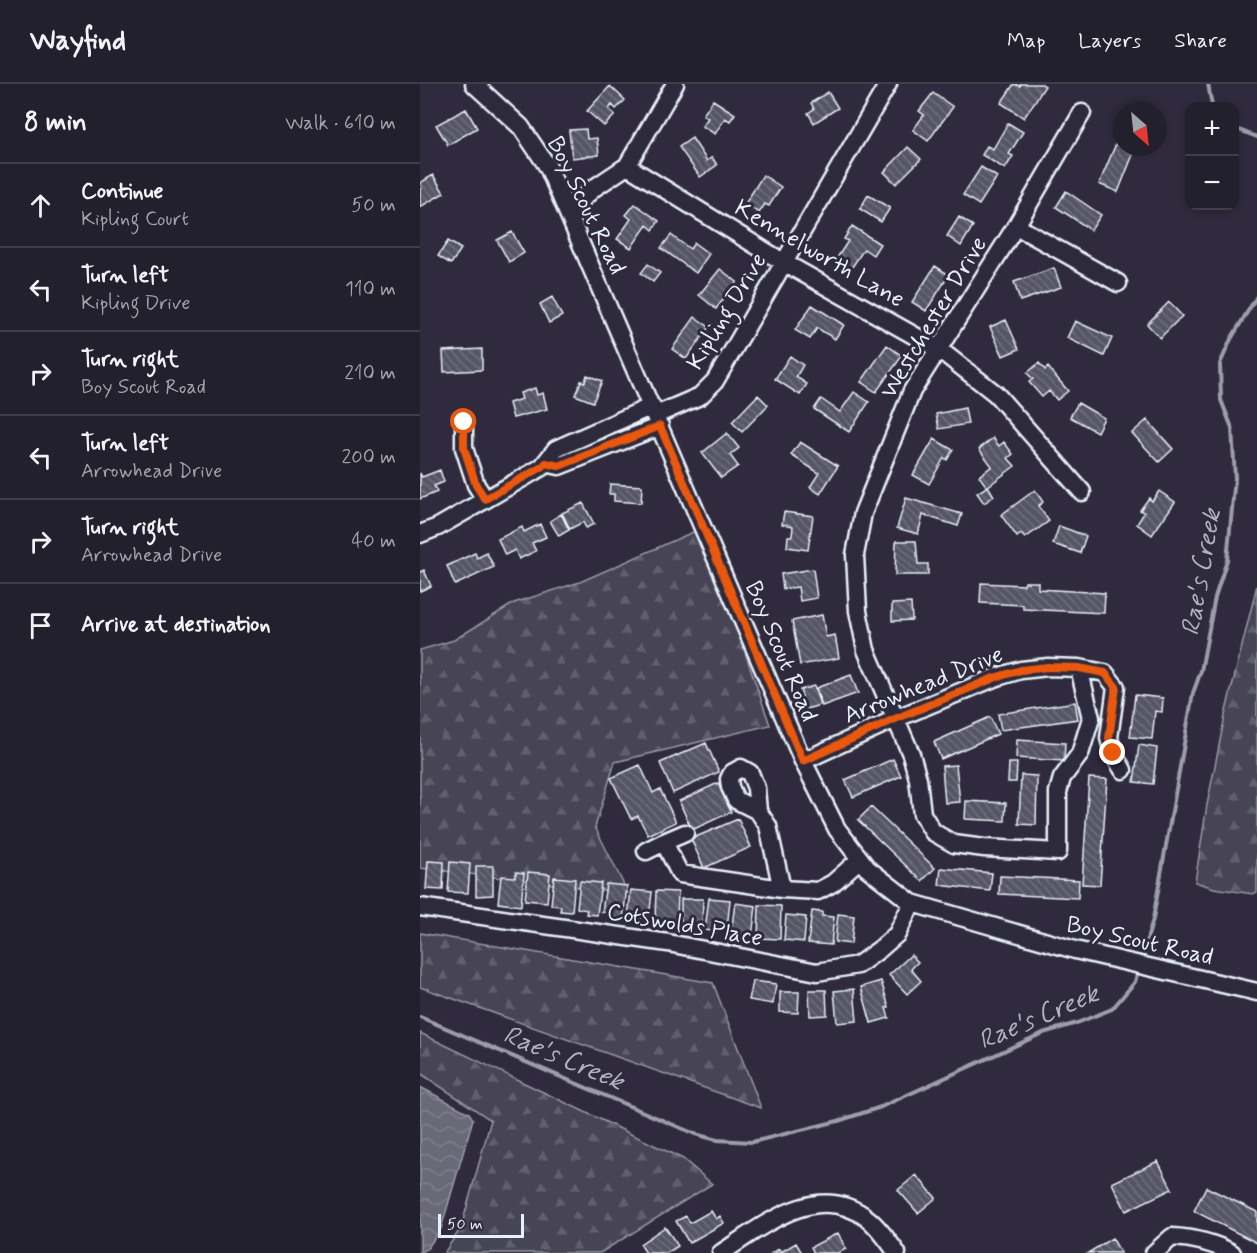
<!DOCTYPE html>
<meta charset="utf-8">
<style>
body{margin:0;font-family:Mynerve,sans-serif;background:#2f2d3a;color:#f1f3f6}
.controls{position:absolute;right:18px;top:18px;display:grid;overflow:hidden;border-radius:12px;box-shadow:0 3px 9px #0003}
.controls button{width:54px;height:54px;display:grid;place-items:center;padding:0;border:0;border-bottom:2px solid #403e4a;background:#23202e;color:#f1f3f6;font:30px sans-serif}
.compass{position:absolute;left:693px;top:18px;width:54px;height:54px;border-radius:50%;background:#23202e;box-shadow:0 3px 9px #0003;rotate:153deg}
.scale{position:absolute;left:18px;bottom:15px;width:86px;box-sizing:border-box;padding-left:6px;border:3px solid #e8f1f8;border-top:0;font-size:16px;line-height:21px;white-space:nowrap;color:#e8f1f8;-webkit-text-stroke:4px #2f2a3d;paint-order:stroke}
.stop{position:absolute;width:18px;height:18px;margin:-14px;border:4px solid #ea580c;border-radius:50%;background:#fff}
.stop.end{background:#ea580c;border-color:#fff;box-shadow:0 2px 6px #0008}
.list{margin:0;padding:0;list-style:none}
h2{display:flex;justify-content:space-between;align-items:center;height:78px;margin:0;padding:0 24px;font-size:26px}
h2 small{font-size:20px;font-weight:400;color:#a3a3aa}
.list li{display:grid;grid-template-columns:39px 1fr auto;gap:18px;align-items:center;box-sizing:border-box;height:84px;padding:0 24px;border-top:2px solid #403e4a}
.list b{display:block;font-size:22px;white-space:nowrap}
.list p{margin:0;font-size:20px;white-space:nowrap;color:#a3a3aa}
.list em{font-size:20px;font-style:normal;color:#a3a3aa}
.icon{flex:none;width:33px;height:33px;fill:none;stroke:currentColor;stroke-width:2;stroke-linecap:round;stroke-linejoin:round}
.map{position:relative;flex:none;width:837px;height:1169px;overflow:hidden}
header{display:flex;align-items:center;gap:36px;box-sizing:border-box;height:84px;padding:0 30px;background:#23202e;border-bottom:2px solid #403e4a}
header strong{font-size:28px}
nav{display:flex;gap:33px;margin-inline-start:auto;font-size:21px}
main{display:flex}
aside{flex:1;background:#23202e}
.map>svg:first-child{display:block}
.forest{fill:url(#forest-firs);stroke:#979aa6;stroke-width:1.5}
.water{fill:url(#water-waves);stroke:#9c9fab;stroke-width:1.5}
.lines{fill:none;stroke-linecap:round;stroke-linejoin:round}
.stream{stroke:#9c9fab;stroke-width:4}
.building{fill:url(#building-back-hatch);stroke:#e8f1f8;stroke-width:1.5}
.minor-casing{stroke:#e8f1f8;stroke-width:21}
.minor{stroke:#2f2a3d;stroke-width:16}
.route{stroke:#ea580c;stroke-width:8}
.labels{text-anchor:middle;stroke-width:6;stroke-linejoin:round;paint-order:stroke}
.street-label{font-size:24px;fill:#e8f1f8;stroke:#2f2a3d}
.water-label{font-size:26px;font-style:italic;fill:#afb4be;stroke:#2f2a3d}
</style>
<header>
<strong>Wayfind</strong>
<nav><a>Map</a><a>Layers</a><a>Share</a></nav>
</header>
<main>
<aside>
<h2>8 min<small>Walk · 610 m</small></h2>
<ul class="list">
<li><svg class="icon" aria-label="ahead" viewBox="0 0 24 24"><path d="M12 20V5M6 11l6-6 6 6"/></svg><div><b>Continue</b><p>Kipling Court</p></div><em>50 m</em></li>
<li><svg class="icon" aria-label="left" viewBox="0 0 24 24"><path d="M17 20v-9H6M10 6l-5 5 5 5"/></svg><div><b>Turn left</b><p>Kipling Drive</p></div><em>110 m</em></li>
<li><svg class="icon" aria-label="right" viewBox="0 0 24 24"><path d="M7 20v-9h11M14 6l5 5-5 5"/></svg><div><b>Turn right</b><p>Boy Scout Road</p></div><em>210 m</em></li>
<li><svg class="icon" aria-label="left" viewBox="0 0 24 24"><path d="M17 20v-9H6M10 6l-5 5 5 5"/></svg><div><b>Turn left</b><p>Arrowhead Drive</p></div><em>200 m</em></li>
<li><svg class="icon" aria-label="right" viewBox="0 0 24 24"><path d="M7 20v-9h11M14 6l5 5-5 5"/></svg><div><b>Turn right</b><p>Arrowhead Drive</p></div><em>40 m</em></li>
<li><svg class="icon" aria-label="arrive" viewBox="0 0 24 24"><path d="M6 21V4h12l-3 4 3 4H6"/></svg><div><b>Arrive at destination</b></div></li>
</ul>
</aside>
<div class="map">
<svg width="837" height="1169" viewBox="0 0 837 1169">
<defs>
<pattern id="forest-firs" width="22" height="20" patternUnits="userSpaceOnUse" patternTransform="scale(1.5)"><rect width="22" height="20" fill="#464455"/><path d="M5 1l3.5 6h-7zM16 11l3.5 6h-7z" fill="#615f6e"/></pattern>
<pattern id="water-waves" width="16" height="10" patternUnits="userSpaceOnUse" patternTransform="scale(1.5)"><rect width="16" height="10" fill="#696978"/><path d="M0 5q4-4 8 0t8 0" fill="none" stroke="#7e7f8c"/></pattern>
<pattern id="building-back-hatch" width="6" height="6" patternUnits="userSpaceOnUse" patternTransform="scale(1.5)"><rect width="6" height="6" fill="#575565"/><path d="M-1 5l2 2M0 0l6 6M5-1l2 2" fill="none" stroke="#6f6e7c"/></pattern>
</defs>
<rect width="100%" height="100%" fill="#2f2a3d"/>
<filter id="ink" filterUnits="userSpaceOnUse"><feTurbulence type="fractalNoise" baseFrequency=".0167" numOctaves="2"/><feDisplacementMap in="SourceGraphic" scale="12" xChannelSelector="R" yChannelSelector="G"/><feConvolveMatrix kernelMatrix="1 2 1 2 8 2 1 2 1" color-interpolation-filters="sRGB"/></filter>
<g filter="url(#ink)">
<path class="forest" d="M282,444L350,641L195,678L175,743L208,809L0,784V566L34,556L94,519L160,498Z
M837,501V808L833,810L794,804L775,798L787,721L806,627Z
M0,849L293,899L341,1024L0,903Z
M0,949L263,1075L292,1100L180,1169H24L41,1144L71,1036L0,989Z"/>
<path class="water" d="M0,1003L49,1029L53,1035L21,1145L7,1165L0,1169Z"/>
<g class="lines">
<path class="stream" d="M788,0L792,22
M814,44L837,53
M721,876L733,835L773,609L781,587L795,513L807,476L815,394L812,344L801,316L800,280L811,255L837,212
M0,933L275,1050L297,1056L332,1058L418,1037L461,1023L623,949L657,939L692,925L715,898L718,886"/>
</g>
<path class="building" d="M594,0L600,2L601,0H622L625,2L604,34L581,19Z
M190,2L205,16L196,25L192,21L189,25L195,31L184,42L167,27Z
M408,8L418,24L394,39L388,29L394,25L391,19Z
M513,9L533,23L508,57L493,46L504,31L499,27Z
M293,16L315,30L310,37L305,34L295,50L282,42L288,34L283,31Z
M46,25L57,44L28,61L16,41Z
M588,39L603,48L589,70L593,72L585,85L562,71L567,62L573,65Z
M166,45L167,55L177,54L179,71L152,74L149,46Z
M272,54L287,77L292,73L297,81L280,93L259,63Z
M698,55L702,56V63H716L698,108L679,100Z
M488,63L501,75L476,100L464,88Z
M561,83L577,93L559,121L543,111Z
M13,91L24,109L0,123V105L2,104L0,99Z
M343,91L361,103L349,122L345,120L339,129L325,120Z
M646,107L681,131L671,146L636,123Z
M448,111L470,124L461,138L440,125Z
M215,120L239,137L233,146L227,141L211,164L197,155L211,135L206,131Z
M539,133L553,142L541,162L527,152Z
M432,142L460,160L453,171L444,165L430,186L415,177L428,157L424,155Z
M92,148L104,169L89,178L77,156Z
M251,151L270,165L274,159L289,170L276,189L241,164Z
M28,157L41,165L31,180L18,172Z
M228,180L240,189L233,198L221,189Z
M515,182L529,191L506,227L492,218Z
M634,184L641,203L600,217L594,198Z
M300,185L317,198L296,225L279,211Z
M132,213L142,232L129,239L120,220Z
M749,218L762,232L740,254L727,240Z
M392,221L424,241L415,255L397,244L390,255L375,246Z
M275,233L289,243L266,275L252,265Z
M586,236L599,265L583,272L570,243Z
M655,237L692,254L684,272L647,254Z
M467,261L482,272L456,308L441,298Z
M62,265V286L24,288L23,267Z
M370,272L383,281L376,293L387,300L380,311L355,295Z
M619,279L625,286L628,283L648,307L637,316L629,307L622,313L609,298L613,295L607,289Z
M167,291L182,297L173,318L155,311L161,297L165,298Z
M115,304L117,311L123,309L127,325L93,334L89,319L102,315L100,309Z
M434,308L449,318L429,348L394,325L401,315L420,328Z
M338,311L348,321L322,348L312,338Z
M658,319L684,334L677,348L650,333Z
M545,324L548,340L519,345L516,330Z
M727,336L753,365L739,378L712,349Z
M307,349L319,364L310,371L318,382L301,394L282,369Z
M573,354L579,362L584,358L593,370L588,374L595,382L567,403L559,392L572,382L559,365Z
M514,355L533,366L527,376L524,374L509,400L493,391Z
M380,358L418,382L400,410L390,403L399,389L371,371Z
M20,386L24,398L14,402L17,408L0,415V389L2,393Z
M190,400L222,402L221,419L194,417V410H189Z
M568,402L574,412L564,419L557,409Z
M615,406L623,418L618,422L629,437L605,454L601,450L597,453L581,431Z
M739,407L755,418L732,451L717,440L724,429L720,426L729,414L732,417Z
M486,414L542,430L538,442L503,431L498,450L477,444Z
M163,419L174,440L166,444L163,438L150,445L142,429Z
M364,428L393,432L388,466L367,463L368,452H372L373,442L362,440Z
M141,430L149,446L139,452L130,437Z
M120,440L126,453L112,459L116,467L99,475L95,466L85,471L78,455L102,443L104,448Z
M639,442L666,452L660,469L633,460Z
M476,457H496L498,480H508V491H475Z
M55,469L57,474L67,469L74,483L35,501L27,482Z
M393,485L397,514L380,517L378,503L363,505L361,490Z
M4,486L11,502L0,507V488Z
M605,498H618V505L685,509L684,529L603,525V521L560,519L561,499L604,501Z
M491,519L492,536L472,537V520Z
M402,531L406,553L415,551L419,574L380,581L372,537Z
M431,591L438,609L402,622L396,604Z
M394,602L400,621L386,625L380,606Z
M715,611L743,614L742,628L735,627L732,655L710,653Z
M655,618L658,635L581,646L578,630Z
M570,633L578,650L521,675L514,658Z
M597,656L645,659L644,677L596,674Z
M286,659L299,688L253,709L240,679Z
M719,661L737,664L733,700L714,698Z
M473,675L481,692L433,713L425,696Z
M589,679H597L596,698H588Z
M220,681L233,709L240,705L256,738L228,751L218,732L211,735L191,694Z
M536,681L540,718L525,719L522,682Z
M601,691L617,692L616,741L599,740Z
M669,694L687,695L680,801L662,800Z
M298,699L311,728L272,746L259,717Z
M546,717L586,719L585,737L545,735Z
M451,723L515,784L502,797L438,736Z
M318,735L331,763L284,784L271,755Z
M8,777L24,778L23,806L6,805Z
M30,778L50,780L48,809L28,808Z
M56,782H73V811L56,812Z
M521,784L572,789L570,807L519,801Z
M96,788L104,789L101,822L78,819L81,792L95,793Z
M108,788L130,790L127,818L105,816Z
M580,792L659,796L658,814L579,810Z
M134,793L155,795L152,828L140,827L141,822L131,821Z
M160,797L181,799L177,831L166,830L167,826L157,824Z
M186,800L207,802L203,835L190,833L191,829L182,828Z
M211,806L232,808L229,835L208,833Z
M236,807L258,808L257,837H235Z
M289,814L310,816L307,845L297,844L296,848L285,846Z
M261,815H283L282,843H261Z
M315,819L336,822L332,852L311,849Z
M339,821L361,822L360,855L338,854Z
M392,827L402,828V832L414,833L411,861L388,859Z
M418,830L434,832L431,860L415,858Z
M366,831L386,833L384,858L364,856Z
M491,871L498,878L491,885L501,897L487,910L469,891Z
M333,897L356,900L353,920L329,916Z
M461,897L469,923L466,924L469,934L451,939L441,903Z
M434,905L437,937L417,939L414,907Z
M389,906H406L407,931L390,932Z
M360,908H379L378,929L360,928Z
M738,1077L752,1105L706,1127L692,1099Z
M496,1091L516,1114L498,1129L478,1106Z
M786,1103L837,1128V1159L774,1127Z
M291,1127L296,1135L300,1132L304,1139L269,1159L256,1137L266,1132L270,1139Z
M245,1143L258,1162L247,1169H226L220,1160Z
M418,1149L426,1165L418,1169H394L391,1163Z
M692,1154L701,1169H668Z
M376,1159L382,1169H352L359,1165L361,1168Z"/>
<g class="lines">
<g class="minor-casing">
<path id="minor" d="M54,0L101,43L128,83L383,677L417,745L447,784L492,819L655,866L837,908
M207,82L363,178L520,266L576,310L662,408
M148,129L174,104L207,82L255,0
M596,142L698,199
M236,331L280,312L295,297L468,0
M44,338V364L56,401L65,415
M126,379L139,382L240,342
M0,450L18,443L122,383L136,365L232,322
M659,584L671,634L660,670L642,694L638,708V768L564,764L534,760L513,748L502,730L498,695L491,670L446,566L438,527L435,471L443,429L492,307L596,142L662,29
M383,677L475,635L574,594L601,586L628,583L659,584L685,589L696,603L689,654L693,669L703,686
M338,727L336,704L330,689L321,684L312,689L309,695L310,703L316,716L338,727L348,742L362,805L398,807L413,799L440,775
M265,749L244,758L260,790L362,805
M226,767L244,758
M0,823L248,859L397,888L438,881L460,865L477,850L492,819
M301,1169C343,1142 397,1096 447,1134C459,1143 468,1157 477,1169
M734,1169L752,1153C774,1154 792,1158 812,1169"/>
</g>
<use href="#minor" class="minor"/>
</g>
</g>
<g class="lines" filter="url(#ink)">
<path class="route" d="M44,338V364L56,401L65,415L122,383L126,379L139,382L240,342L383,677L475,635L574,594L601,586L628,583L659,584L685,589L696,603L689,654L693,669"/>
</g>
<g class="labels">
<g class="street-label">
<text transform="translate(167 121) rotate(64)" y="8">Boy Scout Road</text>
<text transform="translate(400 169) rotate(30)" y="8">Kennelworth Lane</text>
<text transform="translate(306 227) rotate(-59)" y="8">Kipling Drive</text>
<text transform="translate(513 233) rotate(-59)" y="8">Westchester Drive</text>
<text transform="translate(362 567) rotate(67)" y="8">Boy Scout Road</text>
<text transform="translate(503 600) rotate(-22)" y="8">Arrowhead Drive</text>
<text transform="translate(265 840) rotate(10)" y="8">Cotswolds Place</text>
<text transform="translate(720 856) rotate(13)" y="8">Boy Scout Road</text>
</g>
<g class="water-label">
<text transform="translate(780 488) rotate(-80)" y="9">Rae's Creek</text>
<text transform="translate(618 932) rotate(-23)" y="9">Rae's Creek</text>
<text transform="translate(144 973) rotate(23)" y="9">Rae's Creek</text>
</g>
</g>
</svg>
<div class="controls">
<button>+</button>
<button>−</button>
</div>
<svg class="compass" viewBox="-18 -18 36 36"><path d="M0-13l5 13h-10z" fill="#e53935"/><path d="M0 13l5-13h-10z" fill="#a3a3aa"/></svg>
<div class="scale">50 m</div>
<div class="stop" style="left:44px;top:338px"></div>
<div class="stop end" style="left:693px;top:669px"></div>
</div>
</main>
